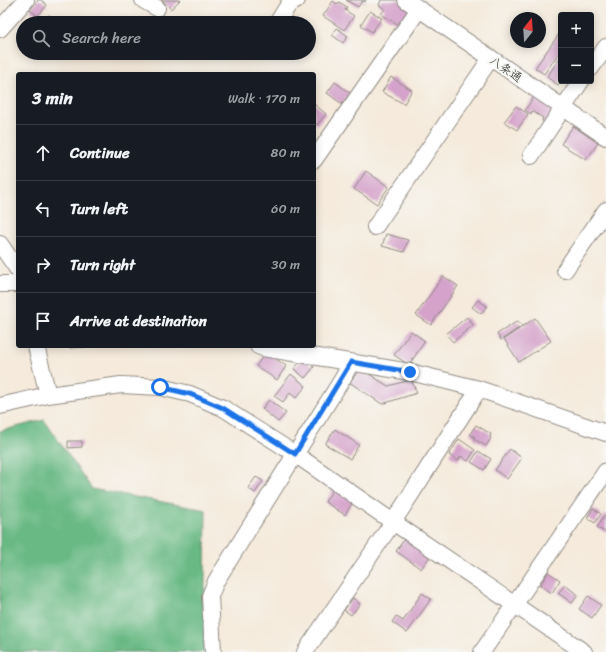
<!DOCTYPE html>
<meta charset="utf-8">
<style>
body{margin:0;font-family:Sriracha,"Klee One",sans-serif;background:#20242c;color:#f1f3f6}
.controls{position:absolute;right:12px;top:12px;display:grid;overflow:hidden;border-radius:4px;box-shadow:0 2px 10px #0003}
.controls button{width:36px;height:36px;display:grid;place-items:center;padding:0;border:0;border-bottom:1px solid #363941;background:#171b24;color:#f1f3f6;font:20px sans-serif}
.compass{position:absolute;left:510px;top:12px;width:36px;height:36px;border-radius:50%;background:#171b24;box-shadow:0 2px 10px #0003;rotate:17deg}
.stop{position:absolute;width:12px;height:12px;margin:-9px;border:3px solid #1a73e8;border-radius:50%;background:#fff}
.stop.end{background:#1a73e8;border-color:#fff;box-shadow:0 1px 4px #0008}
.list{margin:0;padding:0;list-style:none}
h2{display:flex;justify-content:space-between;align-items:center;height:52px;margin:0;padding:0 16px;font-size:17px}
h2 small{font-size:13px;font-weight:400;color:#9ea1a6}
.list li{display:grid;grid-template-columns:26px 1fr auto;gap:12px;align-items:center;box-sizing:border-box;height:56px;padding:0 16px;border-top:1px solid #363941}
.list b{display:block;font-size:15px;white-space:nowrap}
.list em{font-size:13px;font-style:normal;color:#9ea1a6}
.icon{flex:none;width:22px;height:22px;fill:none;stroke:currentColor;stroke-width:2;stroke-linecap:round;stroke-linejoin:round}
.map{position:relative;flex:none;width:606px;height:652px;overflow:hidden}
.search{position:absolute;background:#171b24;box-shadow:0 2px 10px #0003;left:16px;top:16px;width:300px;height:44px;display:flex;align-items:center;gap:10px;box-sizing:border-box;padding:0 14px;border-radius:22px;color:#9ea1a6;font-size:15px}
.panel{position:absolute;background:#171b24;box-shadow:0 2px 10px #0003;left:16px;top:72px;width:300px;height:276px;border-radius:4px}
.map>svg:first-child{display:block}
.forest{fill:#69b984;stroke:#4a7258}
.building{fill:#d4a2ca}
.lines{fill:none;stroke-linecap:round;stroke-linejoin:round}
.minor-casing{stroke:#908a83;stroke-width:18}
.minor{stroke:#fff;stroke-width:16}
.route{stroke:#1a73e8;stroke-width:5}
.labels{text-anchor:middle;stroke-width:4;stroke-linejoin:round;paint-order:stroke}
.street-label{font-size:12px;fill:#2b2b2b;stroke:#f6f6f2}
</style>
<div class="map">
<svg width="606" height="652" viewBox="0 0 606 652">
<rect width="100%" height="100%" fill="#f6f6f2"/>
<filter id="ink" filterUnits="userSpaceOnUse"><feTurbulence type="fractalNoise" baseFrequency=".025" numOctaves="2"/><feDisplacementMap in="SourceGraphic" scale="8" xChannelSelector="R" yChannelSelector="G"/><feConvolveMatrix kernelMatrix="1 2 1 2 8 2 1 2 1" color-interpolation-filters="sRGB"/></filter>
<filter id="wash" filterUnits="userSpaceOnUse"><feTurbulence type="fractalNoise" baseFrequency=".012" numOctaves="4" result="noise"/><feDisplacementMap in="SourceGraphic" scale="16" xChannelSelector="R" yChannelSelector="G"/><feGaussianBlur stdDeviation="0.9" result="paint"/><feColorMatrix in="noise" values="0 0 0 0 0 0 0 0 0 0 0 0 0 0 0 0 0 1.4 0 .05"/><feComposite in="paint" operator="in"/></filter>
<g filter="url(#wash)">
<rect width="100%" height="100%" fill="#f5eadb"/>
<path class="forest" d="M44,420L92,489L206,510L204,652H0V431Z"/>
<g id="blocks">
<path class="building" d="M38,0H41L47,5L38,16L30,10Z
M162,0H180L171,9Z
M346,0H366L365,2L362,1L358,7Z
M381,0H398L413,9L402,27L381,14L385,9L379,5Z
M333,1L337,4L339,2L347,7L345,10L354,16L344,30L323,16Z
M370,11L382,18L372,32L361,25Z
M49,15L60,23H43Z
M337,28L348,36L343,43L332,35Z
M561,31V50L544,74L535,68Z
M561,56V80L558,85L547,77Z
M391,77L412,90L404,104L382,92Z
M335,82L350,93L342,104L327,93Z
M536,94L559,109L548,125L542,121L543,118L532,111L531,114L525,110Z
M314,104L326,114L317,125L314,123Z
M516,106L528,114L517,130L504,122Z
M573,126L598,143L586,160L561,144Z
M366,171L389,187L377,204L354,189Z
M386,234L408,240L404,252L382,246Z
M443,276L458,286L431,325L416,315Z
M478,300L487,306L481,314L472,307Z
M467,317L473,325L453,342L446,334Z
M535,318L551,341L519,362L504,339Z
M518,321L522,326L501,340L497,334Z
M411,331L425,341L409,365L394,355Z
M70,346H86V347L70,348Z
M266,352L286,366L277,380L256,366Z
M303,358L314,367L305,378L294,369Z
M361,369L388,386L411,380L417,393L382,404L349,382Z
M291,374L306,386L296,398L290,393L283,402L274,396Z
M269,400L286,413L278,422L262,409Z
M476,425L491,434L490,437L491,438L486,446L474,439L475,437L470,434Z
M335,429L359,445L350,459L325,444Z
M459,439L475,450L468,461L461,456L458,461L449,455Z
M68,441H82V447L68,448Z
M510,449L522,458L507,479L495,470Z
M478,451L491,459L484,470L471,462Z
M256,477L263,481L255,493L248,488Z
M334,488L354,500L345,515L325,502Z
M593,508L601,514L595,523L587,518Z
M606,513V533L597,527Z
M406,537L431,555L421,569L396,551Z
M548,572L560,580L552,593L540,585Z
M565,585L578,595L572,603L558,593Z
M422,593L431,599L407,633L392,622L396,616L403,621Z
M588,596L601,605L592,618L579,609Z
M353,598L360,604L351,615L344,610Z"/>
</g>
</g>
<g filter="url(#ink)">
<use href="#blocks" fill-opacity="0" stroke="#908a83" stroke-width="1"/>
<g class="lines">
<g class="minor-casing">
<path id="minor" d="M143,0L157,8
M406,0L606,137
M277,23L289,4L297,0
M0,29L26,0
M591,68L606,47
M531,156L581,81
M314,160L419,9
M375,227L491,58
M0,244L18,270
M565,270L606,210
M0,284H18
M258,346L263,348L410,372L479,389L606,433
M48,395L121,385L160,387L190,394L223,408L295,454L393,522L584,652
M0,406L48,395L36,346
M213,652L210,596L216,581L343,378L351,362
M305,652L393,522L479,389
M482,652L606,471"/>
</g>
<use href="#minor" class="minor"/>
</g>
</g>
<g class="lines" filter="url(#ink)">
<path class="route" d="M160,387L190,394L223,408L295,454L351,362L410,372"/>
</g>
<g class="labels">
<g class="street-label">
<text transform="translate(506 69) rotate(34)" y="4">八条通</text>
</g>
</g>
</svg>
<div class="controls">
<button>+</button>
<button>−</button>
</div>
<svg class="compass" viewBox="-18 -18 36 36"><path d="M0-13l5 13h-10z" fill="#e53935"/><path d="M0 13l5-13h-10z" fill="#9ea1a6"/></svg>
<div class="stop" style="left:160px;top:387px"></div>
<div class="stop end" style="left:410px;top:372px"></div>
<div class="search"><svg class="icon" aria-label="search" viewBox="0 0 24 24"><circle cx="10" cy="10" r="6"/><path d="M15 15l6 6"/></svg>Search here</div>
<section class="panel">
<h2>3 min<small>Walk · 170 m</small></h2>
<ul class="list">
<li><svg class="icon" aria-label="ahead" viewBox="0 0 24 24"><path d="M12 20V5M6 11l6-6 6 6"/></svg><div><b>Continue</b></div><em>80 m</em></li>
<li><svg class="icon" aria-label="left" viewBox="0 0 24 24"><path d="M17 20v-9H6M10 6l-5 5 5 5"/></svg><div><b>Turn left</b></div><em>60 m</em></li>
<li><svg class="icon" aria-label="right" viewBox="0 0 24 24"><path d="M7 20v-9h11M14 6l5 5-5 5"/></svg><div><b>Turn right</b></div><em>30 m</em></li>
<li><svg class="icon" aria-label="arrive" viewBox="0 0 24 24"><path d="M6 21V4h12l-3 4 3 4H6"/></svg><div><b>Arrive at destination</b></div></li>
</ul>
</section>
</div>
